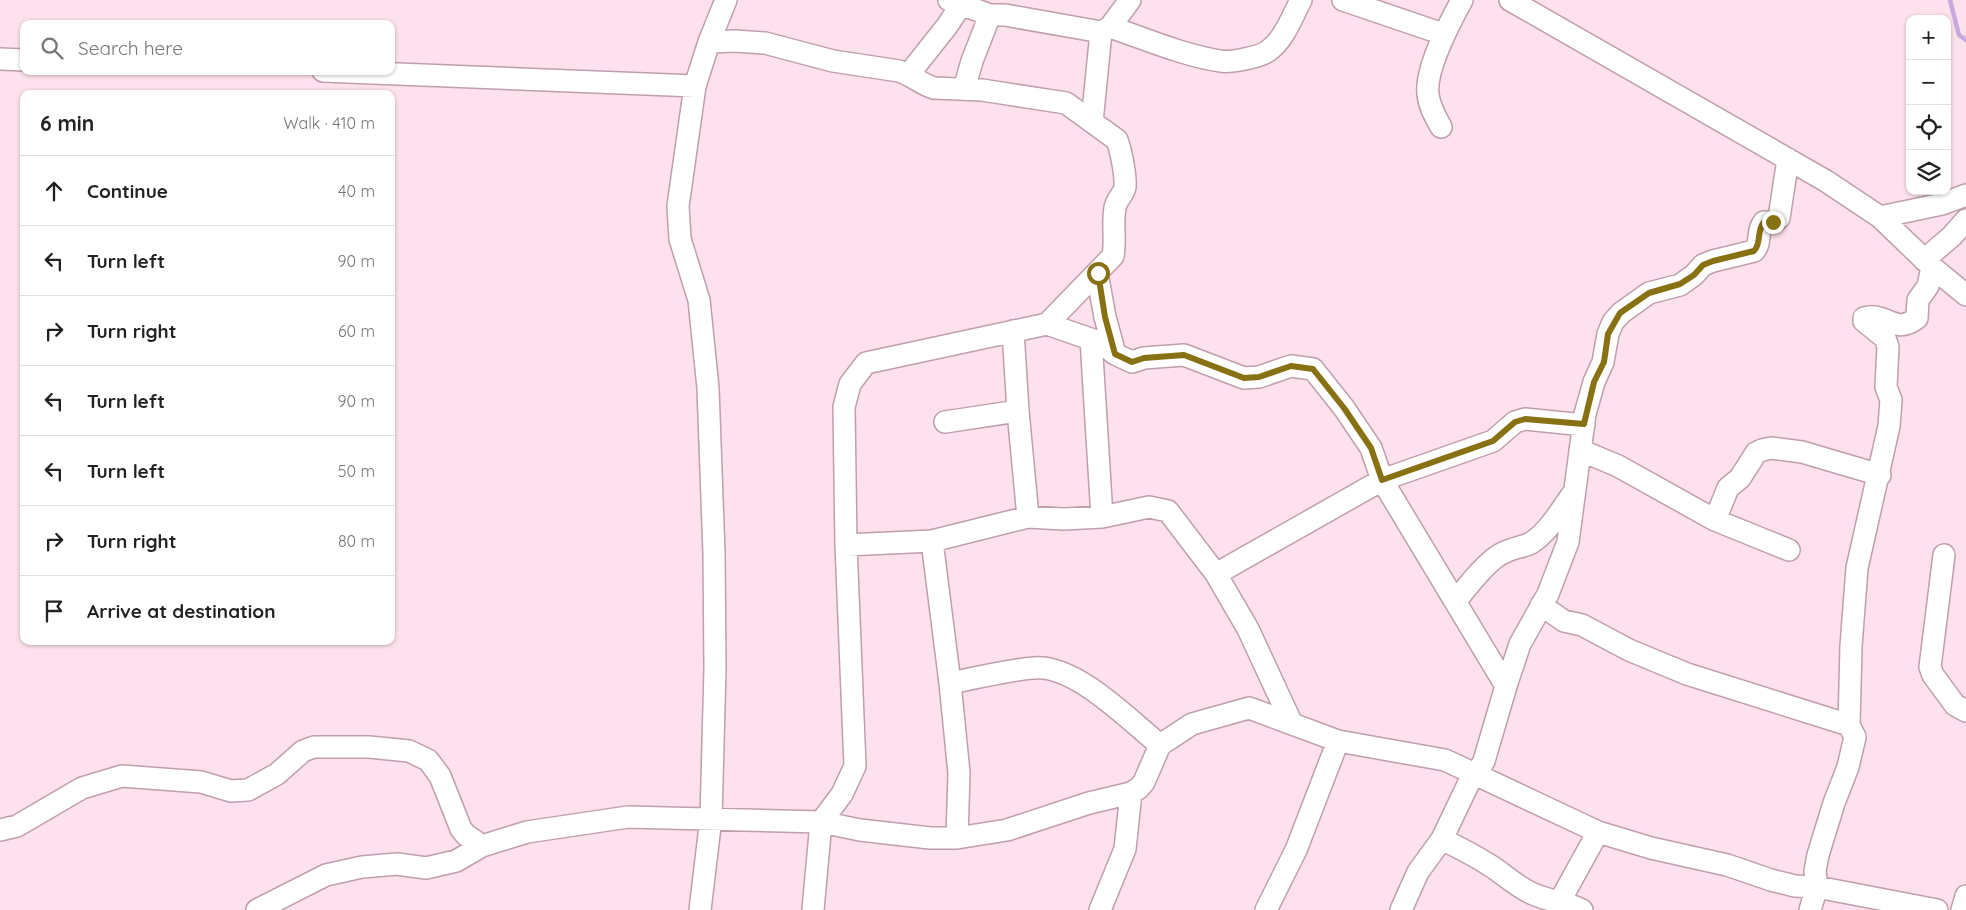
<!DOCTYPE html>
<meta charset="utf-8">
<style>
body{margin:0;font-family:Quicksand,sans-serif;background:#f2f2f2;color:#222}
.controls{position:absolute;right:15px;top:15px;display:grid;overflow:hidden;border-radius:10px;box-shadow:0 1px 4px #0004}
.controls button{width:45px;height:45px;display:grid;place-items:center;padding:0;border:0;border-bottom:1px solid #e0e0e0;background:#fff;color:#222;font:25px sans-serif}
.stop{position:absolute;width:15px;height:15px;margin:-11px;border:4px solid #887113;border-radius:50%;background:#fff}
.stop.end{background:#887113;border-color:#fff;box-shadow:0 1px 5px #0008}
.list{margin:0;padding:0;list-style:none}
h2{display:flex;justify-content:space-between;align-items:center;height:65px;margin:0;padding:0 20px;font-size:21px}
h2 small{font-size:16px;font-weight:400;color:#767676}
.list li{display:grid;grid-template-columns:32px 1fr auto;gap:15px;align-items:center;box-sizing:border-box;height:70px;padding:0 20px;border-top:1px solid #e0e0e0}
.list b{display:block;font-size:19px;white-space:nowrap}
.list em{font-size:16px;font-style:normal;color:#767676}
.icon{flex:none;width:28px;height:28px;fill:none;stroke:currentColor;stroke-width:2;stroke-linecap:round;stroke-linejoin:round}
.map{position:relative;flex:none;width:1966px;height:910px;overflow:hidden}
.search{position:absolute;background:#fff;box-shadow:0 1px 4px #0004;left:20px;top:20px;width:375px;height:55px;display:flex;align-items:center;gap:12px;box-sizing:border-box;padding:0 18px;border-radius:10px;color:#767676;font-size:19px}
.panel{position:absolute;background:#fff;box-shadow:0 1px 4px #0004;left:20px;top:90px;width:375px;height:555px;border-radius:10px}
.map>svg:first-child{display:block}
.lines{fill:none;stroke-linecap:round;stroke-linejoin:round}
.stream{stroke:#c7a9df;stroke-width:4.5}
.minor-casing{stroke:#c09ead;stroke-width:24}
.minor{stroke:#fff;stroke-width:21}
.route{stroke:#887113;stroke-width:6}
</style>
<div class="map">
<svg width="1966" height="910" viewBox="0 0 1966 910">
<rect width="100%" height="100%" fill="#fde1ed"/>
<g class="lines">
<path class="stream" d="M1950,0L1959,35L1966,40"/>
<g class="minor-casing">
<path id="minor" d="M949,0L990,15H1005L1101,32
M1343,0L1443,34
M1510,0L1826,181L1880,217L1932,267L1966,295
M1110,27C1146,39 1182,55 1220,61C1230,63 1260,57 1268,51C1284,40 1292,17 1301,0
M709,42L735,41L765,43L833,61L899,71C912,75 922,85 934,88L982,90L1066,103L1117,140C1121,151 1126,175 1125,187C1124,194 1116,200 1115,208C1112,224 1116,240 1113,256L1047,324
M0,59L24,60
M323,71L695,86
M909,74L947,26L961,5
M964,89L972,61L990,15
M1092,122L1101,32L1110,27L1130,0
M1441,127C1435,116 1429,106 1428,94C1425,69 1450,22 1462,0
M1880,217L1942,204L1966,195
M1924,260L1952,236L1966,220
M1097,273L1105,317L1115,354
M1013,331L1018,411L1028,517
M1091,339L1102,517
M945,422L1018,411
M1580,450L1618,466L1715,520L1789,550
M1715,520L1728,488L1740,478L1756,453L1762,450L1771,448L1802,452L1880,475
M932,541L950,683L959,773L957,838
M846,545L932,541L1028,517L1064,519L1102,517L1149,507L1168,511L1216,574L1248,629L1292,724
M1944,555L1930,667L1933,675L1955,705L1966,711
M1216,574L1382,480L1493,441L1515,422L1525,419L1584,425
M1456,601C1466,588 1489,558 1505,552C1513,548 1523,547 1531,543C1549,532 1562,508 1574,492
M1541,605L1564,621L1582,625L1629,650L1687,674L1849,725
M950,683C978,678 1006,670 1034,668C1075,664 1129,720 1160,745
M0,830L17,826L82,788L122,776L201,782L231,791L248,790L277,774L303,751L314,747H369L409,751L428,760L440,776L461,829L466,835L482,846
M1442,839C1457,847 1472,854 1486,863C1502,872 1514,885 1531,893C1547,901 1567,902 1582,910
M257,910L326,875L362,867L397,864L426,868L456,861L482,846L527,832L628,817L821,822L860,830L930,838H957L1007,830L1089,803L1131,793L1139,788L1144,782L1160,745L1192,724L1249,708L1338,741L1445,760L1598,832L1651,848L1727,865L1771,880L1795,886L1817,887L1937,910
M700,910L711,818L715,669L714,553L708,388L699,300L680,239L678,206L695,86L709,42L726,0
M813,910L821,822L842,794L855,766L846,545L844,407L850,384L866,363L1047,324L1102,343L1115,354L1132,362L1144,358L1184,355L1244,378L1259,377L1291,366L1313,369L1344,408L1371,448L1382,480L1506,686
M1100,910L1125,849L1131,793
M1266,910L1296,850L1338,741
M1401,910L1418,872L1442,839L1474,772L1479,770L1484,761L1506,686L1520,644L1548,594L1568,542L1585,414L1594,382L1603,362L1608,334L1613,322L1621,313L1649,293L1680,285L1694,275L1703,265L1713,261L1754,251C1762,243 1756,231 1764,222H1773L1779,218L1788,159
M1555,910L1598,832
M1810,910L1817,887L1815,871L1818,855L1834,803L1848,767L1855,737L1849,725L1851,646L1857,568L1889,426L1891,400L1886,387L1888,347L1885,338L1864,321V318C1886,311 1894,336 1917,318L1918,300L1928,286L1932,267
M1962,910L1966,896"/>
</g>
<use href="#minor" class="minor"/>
</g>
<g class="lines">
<path class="route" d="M1098,273L1105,317L1115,354L1132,362L1144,358L1184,355L1244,378L1259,377L1291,366L1313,369L1344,408L1371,448L1382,480L1493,441L1515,422L1525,419L1584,424L1594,382L1604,362L1608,334L1620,313L1649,293L1680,284L1694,275L1703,265L1713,261L1754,251C1762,243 1756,231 1764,222H1773"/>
</g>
</svg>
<div class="controls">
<button>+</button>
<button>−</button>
<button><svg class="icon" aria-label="locate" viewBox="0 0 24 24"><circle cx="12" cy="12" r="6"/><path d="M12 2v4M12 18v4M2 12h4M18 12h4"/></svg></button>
<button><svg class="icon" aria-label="layers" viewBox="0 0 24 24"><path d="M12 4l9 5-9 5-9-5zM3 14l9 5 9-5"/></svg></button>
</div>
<div class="stop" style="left:1098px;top:273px"></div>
<div class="stop end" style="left:1773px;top:222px"></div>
<div class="search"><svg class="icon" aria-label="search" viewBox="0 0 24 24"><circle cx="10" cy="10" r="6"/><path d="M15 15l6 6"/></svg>Search here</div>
<section class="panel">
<h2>6 min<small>Walk · 410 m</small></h2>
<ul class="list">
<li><svg class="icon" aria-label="ahead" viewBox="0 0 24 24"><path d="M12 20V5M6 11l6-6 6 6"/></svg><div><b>Continue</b></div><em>40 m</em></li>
<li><svg class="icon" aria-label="left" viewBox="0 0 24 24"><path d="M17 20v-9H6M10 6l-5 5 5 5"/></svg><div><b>Turn left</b></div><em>90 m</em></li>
<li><svg class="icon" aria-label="right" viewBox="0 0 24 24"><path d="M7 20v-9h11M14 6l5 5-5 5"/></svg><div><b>Turn right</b></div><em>60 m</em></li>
<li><svg class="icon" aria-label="left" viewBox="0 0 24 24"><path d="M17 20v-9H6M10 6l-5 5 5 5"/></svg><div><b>Turn left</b></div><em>90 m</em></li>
<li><svg class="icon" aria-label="left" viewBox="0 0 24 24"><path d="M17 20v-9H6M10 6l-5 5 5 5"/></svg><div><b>Turn left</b></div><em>50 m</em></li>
<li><svg class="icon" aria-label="right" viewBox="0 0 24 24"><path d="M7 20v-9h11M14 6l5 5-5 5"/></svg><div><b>Turn right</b></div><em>80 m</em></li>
<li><svg class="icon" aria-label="arrive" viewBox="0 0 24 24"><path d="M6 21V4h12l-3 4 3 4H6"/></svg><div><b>Arrive at destination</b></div></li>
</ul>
</section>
</div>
